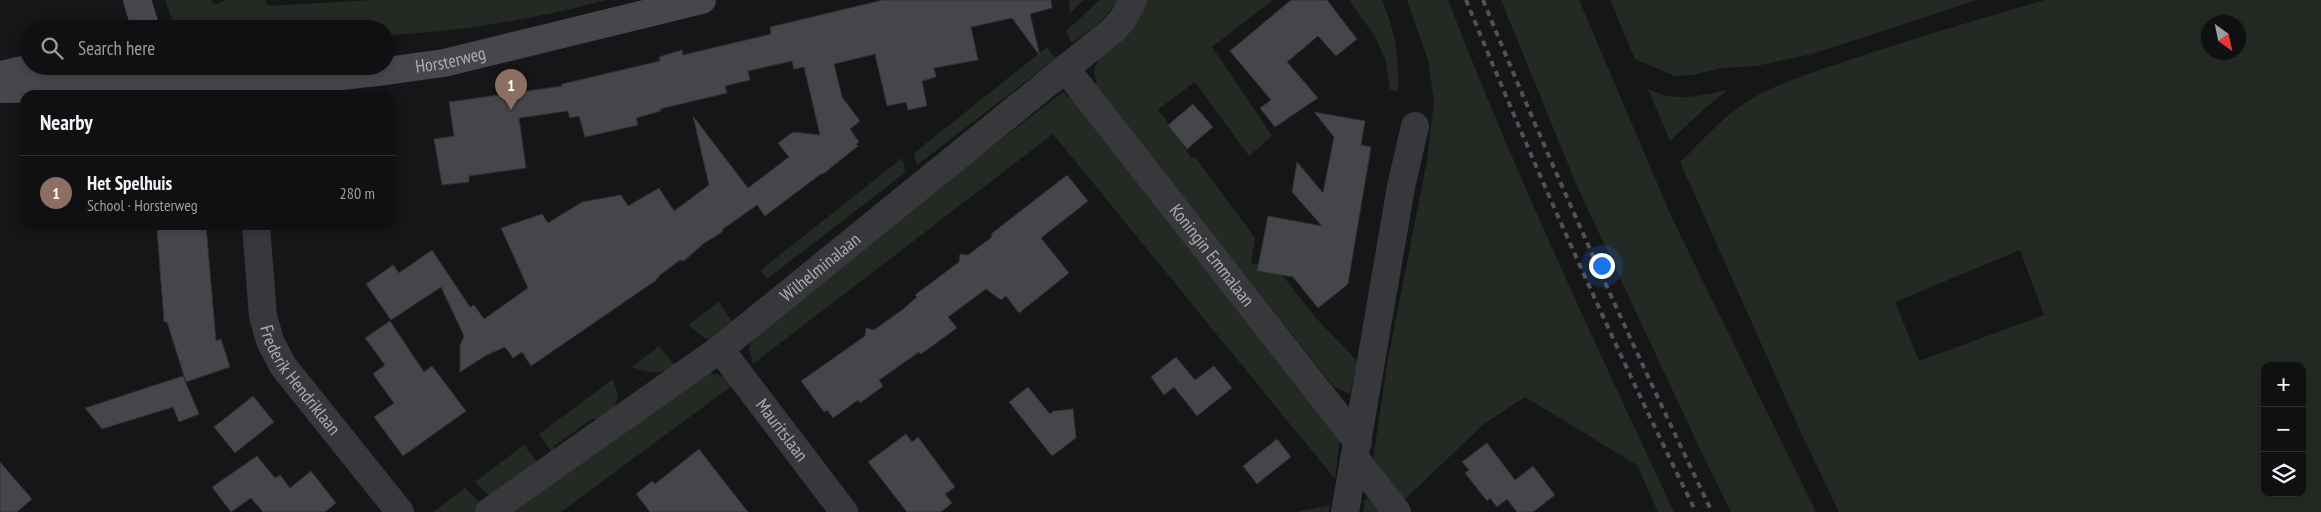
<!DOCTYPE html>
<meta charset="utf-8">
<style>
body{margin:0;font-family:"PT Sans Narrow",sans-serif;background:#1e1e20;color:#f1f3f6}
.controls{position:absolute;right:15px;bottom:15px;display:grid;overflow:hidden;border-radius:10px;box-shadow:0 2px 8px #0003}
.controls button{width:45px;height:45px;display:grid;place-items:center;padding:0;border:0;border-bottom:1px solid #303032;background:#101012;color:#f1f3f6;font:25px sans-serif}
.compass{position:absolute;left:2201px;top:15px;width:45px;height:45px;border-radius:50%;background:#101012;box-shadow:0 2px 8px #0003;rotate:147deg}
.you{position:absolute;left:1601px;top:265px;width:18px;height:18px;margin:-12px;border:4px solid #fff;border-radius:50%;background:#1a73e8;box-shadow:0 0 0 8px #1a73e833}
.badge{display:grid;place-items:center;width:32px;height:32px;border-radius:50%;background:#dab34b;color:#fff;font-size:16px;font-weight:700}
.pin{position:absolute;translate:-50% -41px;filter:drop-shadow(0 1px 2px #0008)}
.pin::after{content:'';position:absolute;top:26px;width:18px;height:15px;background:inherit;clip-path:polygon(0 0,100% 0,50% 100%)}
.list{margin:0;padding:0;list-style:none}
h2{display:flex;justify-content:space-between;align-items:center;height:65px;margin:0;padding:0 20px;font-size:21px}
h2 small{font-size:16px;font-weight:400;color:#9c9d9f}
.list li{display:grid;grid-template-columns:32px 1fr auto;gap:15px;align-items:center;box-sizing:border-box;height:75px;padding:0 20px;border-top:1px solid #303032}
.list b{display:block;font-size:19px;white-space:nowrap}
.list p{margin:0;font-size:16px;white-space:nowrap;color:#9c9d9f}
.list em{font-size:16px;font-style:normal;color:#9c9d9f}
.icon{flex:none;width:28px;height:28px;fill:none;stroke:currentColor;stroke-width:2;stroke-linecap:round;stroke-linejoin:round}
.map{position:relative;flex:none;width:2321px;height:512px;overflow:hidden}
.search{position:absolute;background:#101012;box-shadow:0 2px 8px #0003;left:20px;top:20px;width:375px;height:55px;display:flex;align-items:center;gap:12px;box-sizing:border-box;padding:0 18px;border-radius:28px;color:#9c9d9f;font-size:19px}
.panel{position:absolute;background:#101012;box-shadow:0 2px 8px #0003;left:20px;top:90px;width:375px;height:140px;border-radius:15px}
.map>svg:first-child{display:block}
.green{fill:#232a24;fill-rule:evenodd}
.building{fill:#45464a;stroke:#313033}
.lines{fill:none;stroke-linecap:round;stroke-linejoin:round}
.street{stroke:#38383c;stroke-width:28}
.secondary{stroke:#46474c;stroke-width:28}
.rail{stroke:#515257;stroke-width:4;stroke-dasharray:6 5;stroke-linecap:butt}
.labels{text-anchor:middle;stroke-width:4.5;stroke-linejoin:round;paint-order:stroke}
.street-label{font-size:18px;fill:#aaadb6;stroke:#111113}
</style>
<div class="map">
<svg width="2321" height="512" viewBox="0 0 2321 512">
<rect width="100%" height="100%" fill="#161618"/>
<path class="green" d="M165,0H211L214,5L227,0H265L268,6L373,0H606C534,19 461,32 386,35V29H176Z
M1069,0H1084L1070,13Z
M1100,0H1117C1108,19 1088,31 1072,43L1066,31Z
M1143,0H1273L1212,47L1272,136L1249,156L1195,82L1157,110L1163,116L1192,159L1195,157L1255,238L1251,263L1276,267L1315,317L1357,361L1350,394L1334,387L1097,89L1094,70L1099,59L1111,49Z
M1349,0H1382C1396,35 1399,55 1398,92L1390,89L1385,58L1374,35Z
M1407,0H1448C1515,174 1595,343 1674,512H1658L1637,465L1525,397L1484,424L1404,500L1373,459L1388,359L1427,161L1434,101L1428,60Z
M1501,0H1579L1672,218L1816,512H1731L1700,449L1577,186Z
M1610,0H1977L1812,54L1756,66L1722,68L1692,75L1675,76L1635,59Z
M2045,0H2321V512H1839L1802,435L1680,162C1702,141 1724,115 1751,99C1781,82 1816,71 1849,60C1914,38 1980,19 2045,0ZM2208,22H2238V52H2208ZM2020,250L2044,315L1919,361L1895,302ZM2265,366H2302V493H2265Z
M1047,47L1055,59L917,165L914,153Z
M1648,89C1676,103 1699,96 1728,90L1705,108L1670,141Z
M1063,92L1077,104L1340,437L1335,479L1053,134L753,364L749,349L756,325L802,292Z
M902,158L906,172L767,279L761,270Z
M719,302L733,323L712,339H706L688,325Z
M659,346L675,365C661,376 647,372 632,367Z
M710,373L734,379L737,382L561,512H509Z
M613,379L618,395L614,409L602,419H592L554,446L553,454L539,434Z
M524,445L539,465L492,498L475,482Z
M465,488L482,505L473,512H433Z
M1365,499L1376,502L1387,512H1363Z
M1330,505L1329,512H1297Z"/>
<path class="building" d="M883,0H1051L1052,8L1030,14L1040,56L1012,18L971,27L978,60L934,68L936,77L922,81L927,106L908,110L906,102L887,106L875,54L834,64L842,97L860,121L850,129L859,142L856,144L858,146L823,174L822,173L765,216L757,205L723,229L722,232L703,244L684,261L680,260L660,275L655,281L531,366L522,352L513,358L505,347L485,356L460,372V346L464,336L441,287L391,320L366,284L393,265L399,273L432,250L470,307L474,305L484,319L528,288L501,228L542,214L548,223L582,202L621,195L628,206L659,188L674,211L709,185L693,116L748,188L789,157L778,143L793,132L820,135L804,67L794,69L792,61L748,71L750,80L725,86L727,93L660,109L661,111L636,118L638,125L585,137L579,116L570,118L568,111L519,118L526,168L469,176V182L442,185L434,139L454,136L449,102L562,86V84L660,61L659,57L682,50L683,55L771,34L770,27Z
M1291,0H1327L1357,39L1336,56L1318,36L1287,62L1318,98L1275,127L1260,108L1271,100L1230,51Z
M1193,104L1213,127L1187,149L1168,125Z
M1314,112L1365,121L1361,145L1371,147L1348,284L1318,308L1293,277L1257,271L1268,216L1322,226L1292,192L1297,162L1323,193L1334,137Z
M1067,175L1088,201L1041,238L1069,273L1019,313L1006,296L1001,300L986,289L948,317L957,328L921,354L919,352L879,380L883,386L860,403L858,400L833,418L827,410L824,412L801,381L865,336L866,328L874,330L902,310L917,297L915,295L959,262L960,254L968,255L992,237L991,234Z
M159,225H206L216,341L221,339L230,367L186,382L167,322H164L157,229H159Z
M390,321L424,372L432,366L466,411L403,456L374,417L394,403L373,374L385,365L365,338Z
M1176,357L1195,380L1214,366L1232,388L1197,416L1174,387L1164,395L1151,377Z
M183,376L199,414L179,422L173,407L102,429L85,408Z
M1028,387L1050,414L1054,411L1073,409L1076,438L1052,456L1009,402Z
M253,396L274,422L235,453L214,427Z
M906,434L912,442L918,437L955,487L945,494L952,503L941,512H907L868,462Z
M1277,439L1291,457L1257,484L1243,466Z
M1487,443L1515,480L1533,466L1555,495L1533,512H1517L1507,499L1497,507L1490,498L1487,501L1465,473L1469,470L1462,462Z
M699,449L712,466L748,512H650L636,494L652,481L655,484Z
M257,456L275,478L280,475L290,488L311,471L336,503L325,512H263L251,498L231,512L212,487Z
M0,462L32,499L17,512H0Z"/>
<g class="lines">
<g class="street">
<path id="s1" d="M1065,68L1358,442"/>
<path id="s2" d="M256,225L263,316L270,341L283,366L400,512"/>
<path id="s3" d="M720,349L844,512"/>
<path d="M1355,458L1397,512"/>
<path id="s4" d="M489,512L720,349L1113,30L1123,19L1133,0"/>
<path d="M1345,512L1401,187L1415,126"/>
</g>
<g class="secondary">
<path d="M137,0L146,29"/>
<path d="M0,75L41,66"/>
<path id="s5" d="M0,89L90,88L166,82L332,77L386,71L444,63L702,0"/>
</g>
<path class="rail" d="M1466,0C1537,173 1613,344 1696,512
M1483,0C1554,173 1631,343 1712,512"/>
</g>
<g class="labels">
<g class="street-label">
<text dy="6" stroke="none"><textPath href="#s5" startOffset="452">Horsterweg</textPath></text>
<text dy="6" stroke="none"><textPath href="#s1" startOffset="238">Koningin Emmalaan</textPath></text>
<text dy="6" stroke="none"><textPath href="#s4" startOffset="412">Wilhelminalaan</textPath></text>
<text dy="6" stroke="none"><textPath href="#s2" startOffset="166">Frederik Hendriklaan</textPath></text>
<text dy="6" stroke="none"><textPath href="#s3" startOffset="102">Mauritslaan</textPath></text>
</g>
</g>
</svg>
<div class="controls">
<button>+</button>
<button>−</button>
<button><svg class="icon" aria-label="layers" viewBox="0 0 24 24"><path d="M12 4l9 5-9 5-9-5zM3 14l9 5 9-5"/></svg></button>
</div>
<svg class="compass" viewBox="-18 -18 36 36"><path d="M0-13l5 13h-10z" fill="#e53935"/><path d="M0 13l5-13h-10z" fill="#9c9d9f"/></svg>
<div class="you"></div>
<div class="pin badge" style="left:511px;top:110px;background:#8d6e63">1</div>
<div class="search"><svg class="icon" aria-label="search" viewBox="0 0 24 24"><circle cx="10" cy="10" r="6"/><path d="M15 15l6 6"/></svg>Search here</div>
<section class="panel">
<h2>Nearby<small></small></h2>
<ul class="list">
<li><span class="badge" style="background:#8d6e63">1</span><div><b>Het Spelhuis</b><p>School · Horsterweg</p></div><em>280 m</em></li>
</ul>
</section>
</div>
